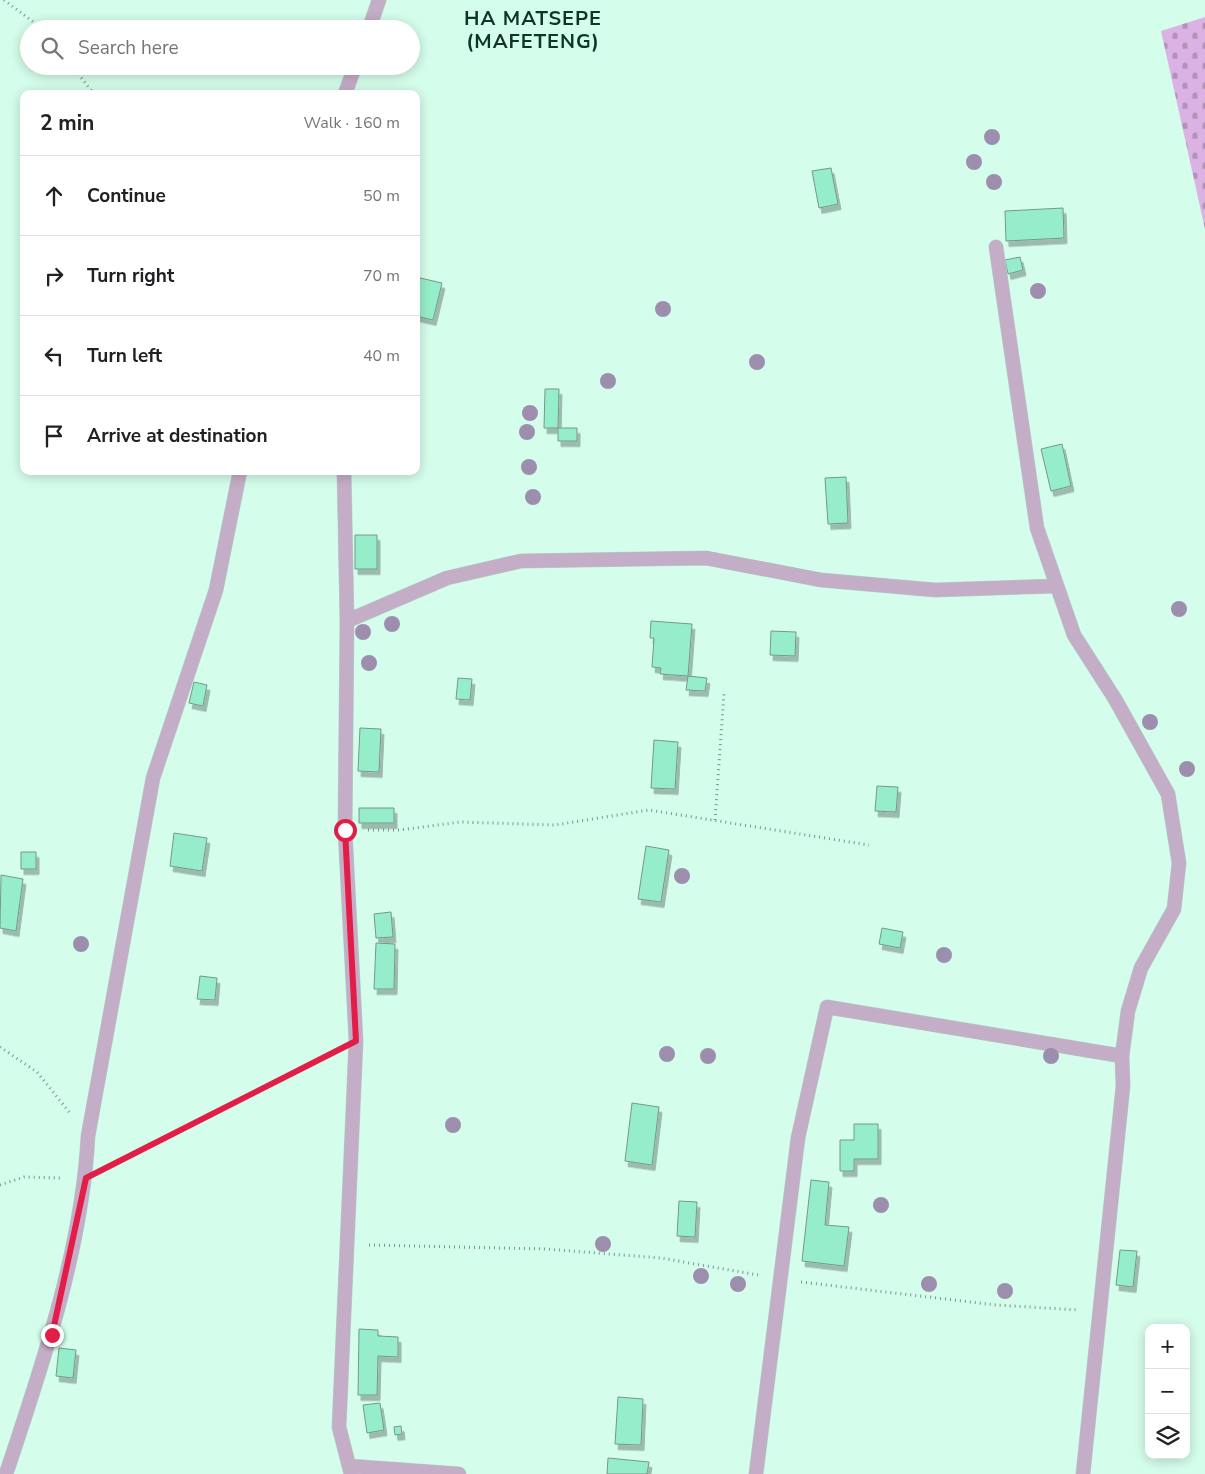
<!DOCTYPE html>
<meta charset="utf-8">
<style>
body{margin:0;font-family:"Nunito Sans",sans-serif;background:#f6f6f6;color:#202124}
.controls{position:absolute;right:15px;bottom:15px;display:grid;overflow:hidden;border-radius:10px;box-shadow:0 2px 12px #0003}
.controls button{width:45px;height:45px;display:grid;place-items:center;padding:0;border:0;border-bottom:1px solid #e0e0e0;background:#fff;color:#202124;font:25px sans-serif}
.stop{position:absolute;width:15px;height:15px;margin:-11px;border:4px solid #e11d48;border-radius:50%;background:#fff}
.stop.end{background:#e11d48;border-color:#fff;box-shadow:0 1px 5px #0008}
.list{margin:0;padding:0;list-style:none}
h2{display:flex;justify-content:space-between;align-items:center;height:65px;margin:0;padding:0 20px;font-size:21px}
h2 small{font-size:16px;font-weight:400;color:#757577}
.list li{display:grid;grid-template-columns:32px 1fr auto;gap:15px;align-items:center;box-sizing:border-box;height:80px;padding:0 20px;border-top:1px solid #e0e0e0}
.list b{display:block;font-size:19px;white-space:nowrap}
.list em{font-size:16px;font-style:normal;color:#757577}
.icon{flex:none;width:28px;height:28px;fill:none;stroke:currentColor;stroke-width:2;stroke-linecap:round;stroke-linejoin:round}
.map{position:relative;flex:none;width:1205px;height:1474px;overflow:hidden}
.search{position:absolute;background:#fff;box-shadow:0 2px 12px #0003;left:20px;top:20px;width:400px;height:55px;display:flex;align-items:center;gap:12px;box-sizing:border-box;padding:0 18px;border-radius:28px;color:#757577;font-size:19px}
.panel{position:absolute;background:#fff;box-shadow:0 2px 12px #0003;left:20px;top:90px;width:400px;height:385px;border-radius:10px}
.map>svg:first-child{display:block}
.cemetery{fill:url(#cemetery-stones)}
.building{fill:#96edc9;stroke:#749989;filter:url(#shadow)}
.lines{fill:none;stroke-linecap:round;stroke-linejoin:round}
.minor-casing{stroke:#b4d7c8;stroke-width:15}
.path{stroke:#7b968b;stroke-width:3;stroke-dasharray:1 4;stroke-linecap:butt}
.minor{stroke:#c4adc7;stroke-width:14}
.tree{fill:#9e8eae}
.route{stroke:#e11d48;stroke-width:6}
.labels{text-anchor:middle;stroke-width:4.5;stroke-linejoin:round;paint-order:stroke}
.district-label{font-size:20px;font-weight:bold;letter-spacing:1px;fill:#113428;stroke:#d5fdec}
</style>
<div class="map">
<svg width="1205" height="1474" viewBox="0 0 1205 1474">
<defs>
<pattern id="cemetery-stones" width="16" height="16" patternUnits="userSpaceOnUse" patternTransform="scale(1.25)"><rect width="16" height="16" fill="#dcb1e3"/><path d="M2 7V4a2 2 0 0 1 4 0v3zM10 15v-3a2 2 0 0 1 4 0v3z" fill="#b392b9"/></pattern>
<filter id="shadow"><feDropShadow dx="3" dy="5.5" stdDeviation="0" flood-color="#0004"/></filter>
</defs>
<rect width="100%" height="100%" fill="#d5fdec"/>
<path class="cemetery" d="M1205,17V229L1161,31Z"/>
<path class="building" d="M831,168L838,204L819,208L812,171Z
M1063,208L1064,238L1006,241L1005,211Z
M1020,257L1023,270L1008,274L1005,260Z
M420,278L442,283L433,320L416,316V294Z
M545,389H559L558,428H544Z
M558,428H577V441H558Z
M1062,444L1071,486L1051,491L1041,449Z
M846,477L848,523L828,524L825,478Z
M355,535H377V569H355Z
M651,621L692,624L688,676L660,674L661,668L652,667L654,638H650Z
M771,631L796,632L795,656L770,655Z
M688,676L707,678L705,691L686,690Z
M458,678L472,679L470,700L456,699Z
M194,682L207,685L203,706L189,703Z
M360,728L381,729L379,772L358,771Z
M654,740L678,742L675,789L651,788Z
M877,786L898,787L896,812L875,811Z
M359,808H394V823H359Z
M174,833L207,838L202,871L170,866Z
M646,846L669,850L661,902L638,899Z
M21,852H36V869H21Z
M1,875L23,879L16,931L0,928Z
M391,912L393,937L376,938L374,914Z
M882,928L903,932L900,948L879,944Z
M376,943L395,944L394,989H374Z
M200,976L217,978L215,1000L197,999Z
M632,1103L659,1107L652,1165L625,1161Z
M854,1124H878V1159H854V1171H840V1140H854Z
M811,1180L829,1182L825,1225L849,1227L844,1266L802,1261Z
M679,1201L697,1202L695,1237L677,1236Z
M1120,1250L1137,1251L1133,1287L1116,1285Z
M359,1329L378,1330V1336L398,1337V1357L378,1356L377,1395H358Z
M59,1348L76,1350L73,1378L56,1376Z
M618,1397L643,1399L641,1445L615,1444Z
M380,1403L384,1430L367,1433L363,1405Z
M401,1426L402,1434L395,1435L394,1427Z
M608,1458L649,1462L647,1474H607Z"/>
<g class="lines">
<g class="minor-casing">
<path id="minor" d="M369,29L379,0
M345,94L355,66
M996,247L1037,528L1074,635L1115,699L1168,794L1179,863L1174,909L1141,968L1128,1011L1122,1056L1123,1086L1083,1474
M344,471L347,621L345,830L356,1041L339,1427L351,1474
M347,621L447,578L521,561L706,558L821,580L935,590L1056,586
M349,1466L459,1474
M6,1474C42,1366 82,1250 88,1136L153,778L216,590L240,471
M756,1474L798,1138L827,1007L1122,1056"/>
</g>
<path class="path" d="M4,0L43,29
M72,66L94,94
M715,820L724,693
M368,830H400L460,822L555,825L649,810L869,845
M0,1047L37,1072L70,1113
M107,1168L333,1053
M0,1185L24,1177L63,1178
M369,1245L546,1249L661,1258L758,1275
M801,1282L996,1305L1079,1310"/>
<use href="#minor" class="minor"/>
</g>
<g class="tree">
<circle cx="992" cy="137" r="8"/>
<circle cx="974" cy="162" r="8"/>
<circle cx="994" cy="182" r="8"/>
<circle cx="1038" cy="291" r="8"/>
<circle cx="663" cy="309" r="8"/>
<circle cx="757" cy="362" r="8"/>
<circle cx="608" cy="381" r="8"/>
<circle cx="530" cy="413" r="8"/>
<circle cx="527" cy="432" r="8"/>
<circle cx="529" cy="467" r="8"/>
<circle cx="533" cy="497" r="8"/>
<circle cx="1179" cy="609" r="8"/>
<circle cx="392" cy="624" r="8"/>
<circle cx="363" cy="632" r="8"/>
<circle cx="369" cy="663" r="8"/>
<circle cx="1150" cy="722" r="8"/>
<circle cx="1187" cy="769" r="8"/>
<circle cx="682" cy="876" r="8"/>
<circle cx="81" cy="944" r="8"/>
<circle cx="944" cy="955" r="8"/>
<circle cx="667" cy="1054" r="8"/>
<circle cx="708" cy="1056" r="8"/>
<circle cx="1051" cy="1056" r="8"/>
<circle cx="453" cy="1125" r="8"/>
<circle cx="881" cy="1205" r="8"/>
<circle cx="603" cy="1244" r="8"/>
<circle cx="701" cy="1276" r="8"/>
<circle cx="738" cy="1284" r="8"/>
<circle cx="929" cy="1284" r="8"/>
<circle cx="1005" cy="1291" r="8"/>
</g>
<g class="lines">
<path class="route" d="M52,1335L86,1178L356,1041L345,830"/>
</g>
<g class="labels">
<g class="district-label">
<text x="533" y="25">HA MATSEPE<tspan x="533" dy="23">(MAFETENG)</tspan></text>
</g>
</g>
</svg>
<div class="controls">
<button>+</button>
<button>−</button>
<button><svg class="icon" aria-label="layers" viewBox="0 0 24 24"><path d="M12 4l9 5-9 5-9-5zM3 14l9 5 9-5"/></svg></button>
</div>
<div class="stop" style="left:345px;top:830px"></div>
<div class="stop end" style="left:52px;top:1335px"></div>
<div class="search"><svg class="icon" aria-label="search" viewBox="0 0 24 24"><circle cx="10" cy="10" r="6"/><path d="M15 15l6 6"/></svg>Search here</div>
<section class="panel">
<h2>2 min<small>Walk · 160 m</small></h2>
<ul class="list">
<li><svg class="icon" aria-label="ahead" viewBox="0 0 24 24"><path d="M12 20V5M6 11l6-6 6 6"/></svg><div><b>Continue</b></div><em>50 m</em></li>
<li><svg class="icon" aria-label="right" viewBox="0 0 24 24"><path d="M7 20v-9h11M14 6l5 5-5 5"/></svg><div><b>Turn right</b></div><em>70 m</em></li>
<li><svg class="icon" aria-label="left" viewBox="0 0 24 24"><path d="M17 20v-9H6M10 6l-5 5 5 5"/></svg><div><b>Turn left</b></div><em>40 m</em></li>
<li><svg class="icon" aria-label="arrive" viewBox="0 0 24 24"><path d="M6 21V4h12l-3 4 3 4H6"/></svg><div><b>Arrive at destination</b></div></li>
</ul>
</section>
</div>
